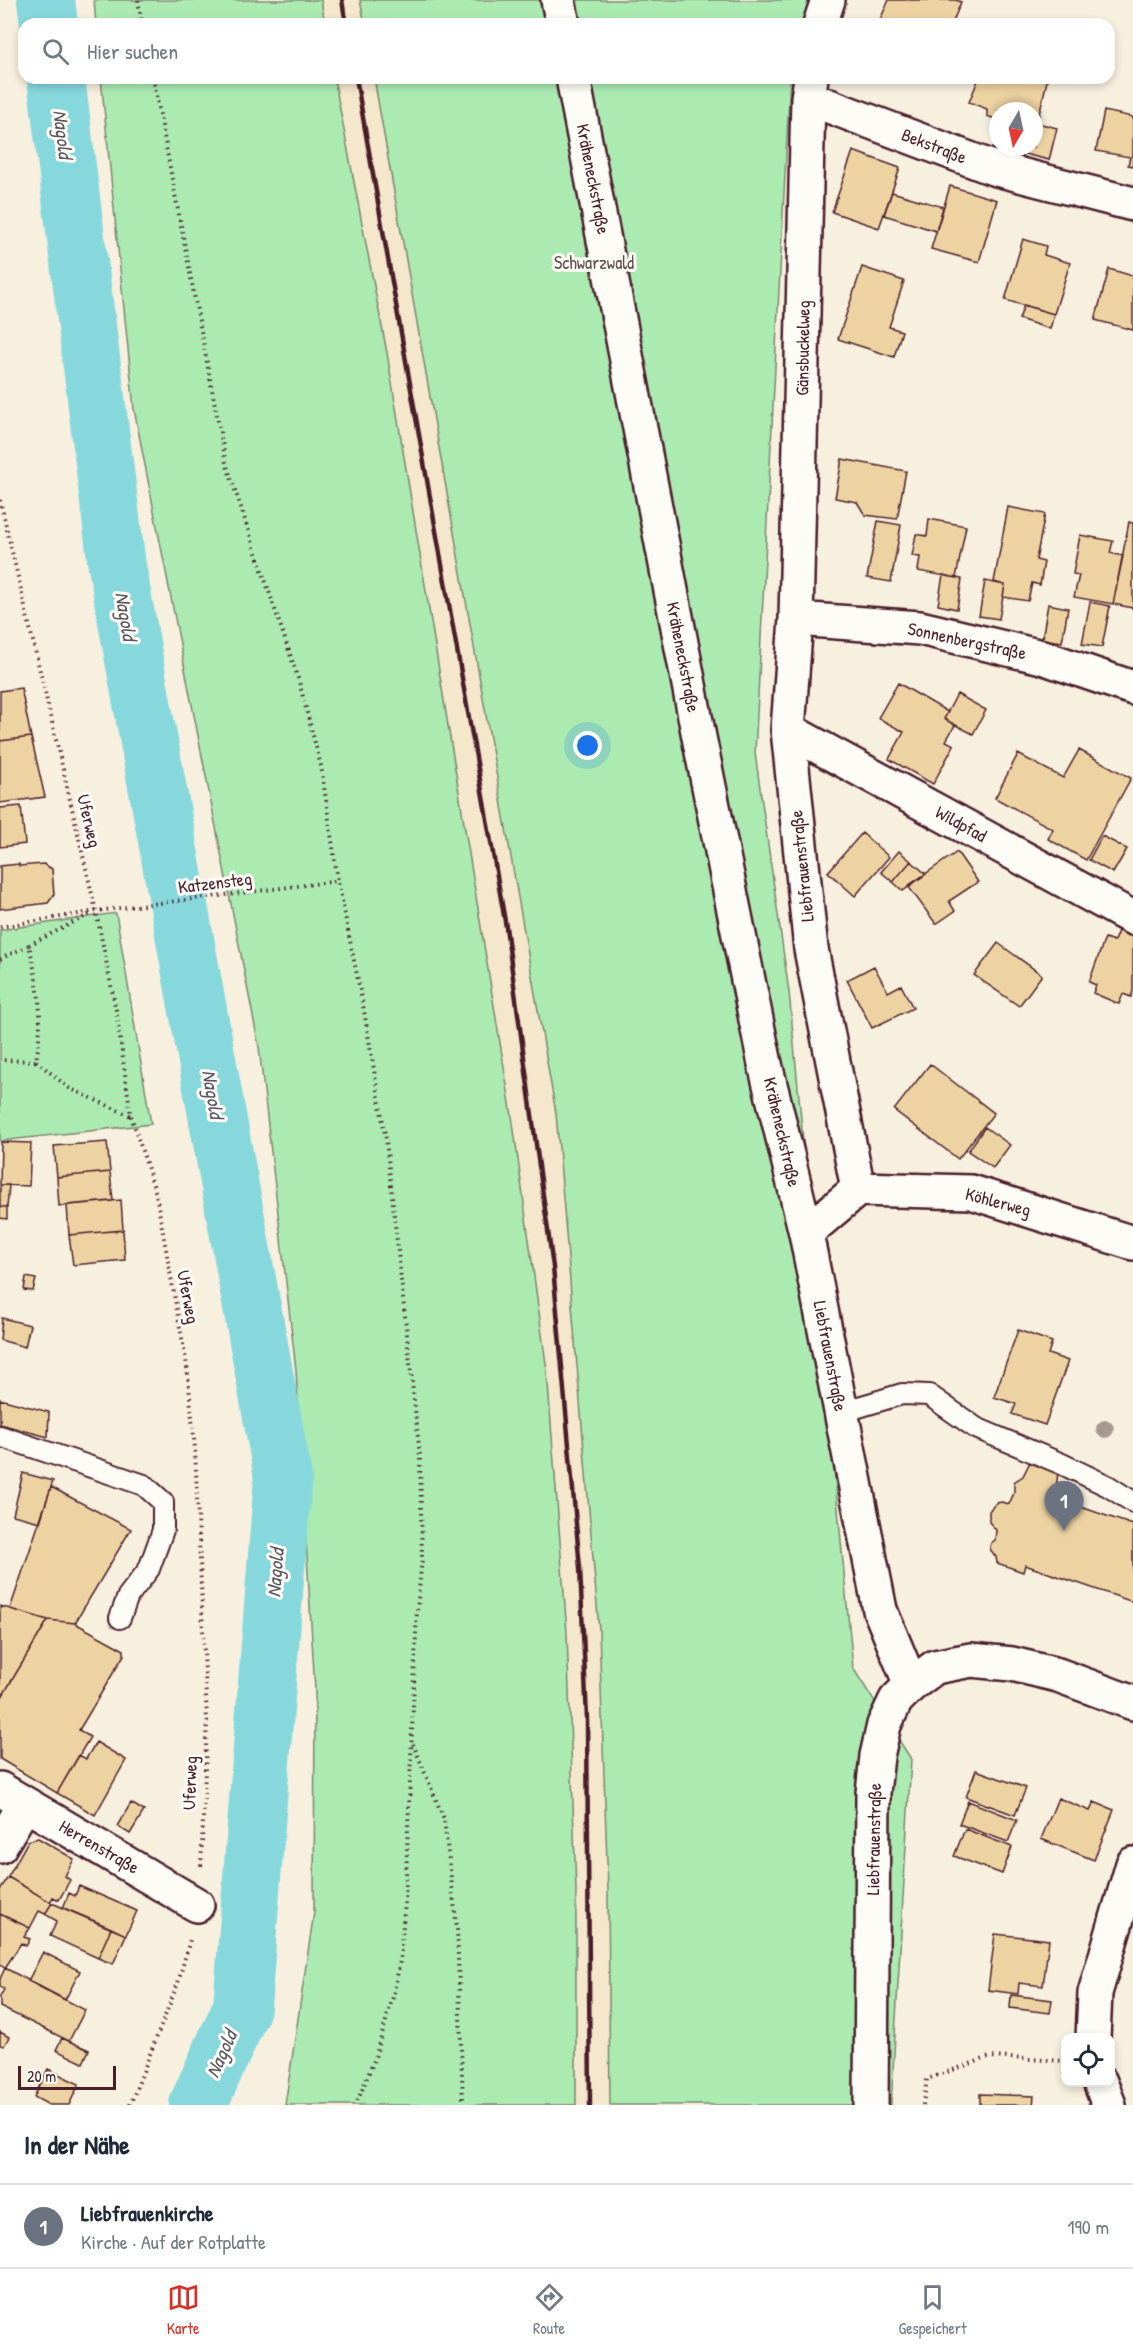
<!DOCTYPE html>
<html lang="de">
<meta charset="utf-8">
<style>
body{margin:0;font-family:"Patrick Hand",sans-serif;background:#f2f2f3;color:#1f2937}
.controls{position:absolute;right:18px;bottom:18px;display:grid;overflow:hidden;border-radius:12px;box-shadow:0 3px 9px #0003}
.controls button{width:54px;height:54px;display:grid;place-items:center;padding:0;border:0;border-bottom:2px solid #e0e1e3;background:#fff;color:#1f2937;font:30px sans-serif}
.compass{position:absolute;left:989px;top:102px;width:54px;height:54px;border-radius:50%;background:#fff;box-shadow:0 3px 9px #0003;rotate:189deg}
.scale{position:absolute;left:18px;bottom:15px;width:98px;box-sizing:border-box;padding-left:6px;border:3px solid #4a1f2b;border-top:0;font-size:16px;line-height:21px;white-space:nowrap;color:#4a1f2b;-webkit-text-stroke:4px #fdfcf7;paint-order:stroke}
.you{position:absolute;left:588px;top:746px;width:21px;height:21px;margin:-15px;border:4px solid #fff;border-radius:50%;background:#1a73e8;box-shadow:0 0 0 9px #1a73e833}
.badge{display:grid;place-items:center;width:39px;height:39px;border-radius:50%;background:#d93025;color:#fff;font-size:20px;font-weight:700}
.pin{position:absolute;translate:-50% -50px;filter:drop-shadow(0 2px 3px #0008)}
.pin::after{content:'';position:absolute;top:32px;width:21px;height:18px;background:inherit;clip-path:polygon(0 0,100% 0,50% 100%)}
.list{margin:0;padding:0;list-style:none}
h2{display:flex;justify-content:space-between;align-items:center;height:78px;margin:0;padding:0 24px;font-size:26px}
h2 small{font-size:20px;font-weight:400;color:#747a83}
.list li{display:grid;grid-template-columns:39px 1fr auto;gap:18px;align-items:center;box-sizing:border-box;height:84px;padding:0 24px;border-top:2px solid #e0e1e3}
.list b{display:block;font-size:22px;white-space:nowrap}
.list p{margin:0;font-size:20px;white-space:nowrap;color:#747a83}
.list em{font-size:20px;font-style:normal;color:#747a83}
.icon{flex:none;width:33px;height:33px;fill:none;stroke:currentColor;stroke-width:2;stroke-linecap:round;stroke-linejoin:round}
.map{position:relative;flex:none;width:1133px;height:2105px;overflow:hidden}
.search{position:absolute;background:#fff;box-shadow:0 3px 9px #0003;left:18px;right:18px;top:18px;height:66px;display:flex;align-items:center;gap:15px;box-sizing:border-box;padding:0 21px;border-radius:18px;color:#747a83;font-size:22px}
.sheet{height:162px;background:#fff}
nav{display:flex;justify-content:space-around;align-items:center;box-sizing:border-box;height:84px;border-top:2px solid #e0e1e3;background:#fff;font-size:16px;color:#747a83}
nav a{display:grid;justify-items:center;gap:3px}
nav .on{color:#d93025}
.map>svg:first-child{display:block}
.built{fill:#f5e7cc}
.green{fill:#abebb2;stroke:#7a856e;stroke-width:1.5}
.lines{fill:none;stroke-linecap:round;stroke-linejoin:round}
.river{stroke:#86d8dd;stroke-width:58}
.building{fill:#eed3a2;stroke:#4a1f2b;stroke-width:1.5}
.lane-casing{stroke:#4a1f2b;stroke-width:24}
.street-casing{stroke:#4a1f2b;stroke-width:38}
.secondary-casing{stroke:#4a1f2b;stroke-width:38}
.path{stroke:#4a1f2b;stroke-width:4;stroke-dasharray:1.5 4.5;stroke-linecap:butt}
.lane{stroke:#fdfcf7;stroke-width:20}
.street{stroke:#fdfcf7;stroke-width:33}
.secondary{stroke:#fdfcf7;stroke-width:33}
.rail{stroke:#4a1f2b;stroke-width:4.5}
.tree{fill:#a6998e}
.labels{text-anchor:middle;stroke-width:6;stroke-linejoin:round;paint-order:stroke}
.street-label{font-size:18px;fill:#4a1f2b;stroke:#fdfcf7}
.park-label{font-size:18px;fill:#62524d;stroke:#fdfcf7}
.water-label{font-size:20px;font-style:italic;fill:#5c5660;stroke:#fdfcf7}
</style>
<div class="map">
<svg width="1133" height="2105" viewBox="0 0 1133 2105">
<rect width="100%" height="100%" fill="#f8f0de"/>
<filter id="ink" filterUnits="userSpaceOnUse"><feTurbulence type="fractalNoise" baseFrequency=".0167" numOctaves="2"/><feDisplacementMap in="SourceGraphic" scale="12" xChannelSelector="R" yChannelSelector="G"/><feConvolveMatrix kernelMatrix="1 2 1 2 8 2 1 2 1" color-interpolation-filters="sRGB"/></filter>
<g filter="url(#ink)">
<path class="built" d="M321,0H360L365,24H325Z
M334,78H374L556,1113L599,1630L608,1891L610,2105H576V1890L567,1632L547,1371L512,1116L387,353Z"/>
<path class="green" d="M94,0H321L325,24H96Z
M360,0H817L808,24H365Z
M101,78H334L387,353L512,1116L547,1371L567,1633L576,1890V2105H285L314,1912L315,1691L296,1370L259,1047L134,409Z
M374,78H790L755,753L789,992L853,1668L911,1759L891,2105H610L608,1891L599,1630L556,1113Z
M116,913L151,1124L0,1141V930Z"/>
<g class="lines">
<path class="river" d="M46,0L49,24
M56,78L117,566L283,1477L242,2007L198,2105"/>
</g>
<path class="building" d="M889,0H956L961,2L952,24H878Z
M979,78H1039L1047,81L1037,123L1034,122V111H998V120L987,116V109L969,102Z
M1104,111L1133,117V166L1128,165L1130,157L1096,151Z
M1034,122L1057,128L1049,160L1020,153L1021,147H1034Z
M853,151L900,168L879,228L832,212Z
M950,186L997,200L979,262L931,249Z
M892,192L943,207L936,231L884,215Z
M1023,239L1046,246L1044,255L1070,263L1054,314L1005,300Z
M862,267L904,281L889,327L902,331L894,357L838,339Z
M1109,269L1133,276V330L1095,320Z
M1024,305L1054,314L1050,329L1019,319Z
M842,459L906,471L897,519L865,515L857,502L835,498Z
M1008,507L1045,514L1036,560L1044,562L1040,585L1032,583L1028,601L1003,597L1005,585L994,582Z
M929,519L966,526L956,578L918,571L920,557L912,556L916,534L927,536Z
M878,521L901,525L891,582L867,578Z
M1129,522L1133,523V608L1113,604Z
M1080,535L1113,541L1110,553L1123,556L1113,604L1074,597L1079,575L1073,574Z
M943,575L962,579L957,609L938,605Z
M985,581L1005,585L999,619L979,616Z
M1090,602L1110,606L1102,647L1082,644Z
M1048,604L1068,608L1062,642L1042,639Z
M898,683L948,712L944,719L955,725L946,741L954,745L933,784L889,759L904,732L878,718Z
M21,688L31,737L0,741V691Z
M957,694L986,710L973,734L944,719Z
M31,737L45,797L0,803V741Z
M1079,750L1131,778L1086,860L1048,839L1053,829L995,798L1018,754L1063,778Z
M21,806L25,844L0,847V808Z
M862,833L889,857L855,896L828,872Z
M1102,836L1127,849L1113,873L1089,860Z
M899,851L911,861L893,882L881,872Z
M957,852L978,882L949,901L955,911L936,924L908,886Z
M911,861L926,874L903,891L893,882Z
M19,864V866L44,864L52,869L54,895L48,903L0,909V866Z
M1118,931L1133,936V991L1131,997L1123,994L1119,1004L1093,993L1096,985L1089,982L1105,938L1114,941Z
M998,943L1042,975L1019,1006L974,975Z
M874,966L888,992L901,985L913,1008L872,1028L847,980Z
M930,1064L994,1113L958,1159L894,1110Z
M985,1127L1010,1145L993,1168L968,1151Z
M1,1142L31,1143L29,1186L0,1185Z
M107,1142L110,1172L57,1177L54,1146Z
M110,1172L113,1201L59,1206L57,1177Z
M0,1185H9L7,1207H0Z
M121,1200L123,1230L69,1235L67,1205Z
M0,1207H7V1219L0,1218Z
M123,1230L125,1260L73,1265L69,1235Z
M26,1277L36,1279L33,1291L24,1290Z
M2,1318L30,1325L25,1347L0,1340Z
M1018,1330L1052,1342L1048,1354L1068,1361L1045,1425L1012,1414L1016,1404L994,1397Z
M0,1399L49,1412L48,1437L0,1424Z
M1030,1462L1058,1472L1055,1498L1133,1525V1602L1025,1565L1023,1572L997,1563L996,1557L990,1549L991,1543L995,1540L996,1530L989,1522V1511L996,1503L1002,1502L1009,1504L1014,1493V1482L1023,1476Z
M23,1473L53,1481L40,1522L13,1515Z
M51,1487L131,1529L75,1623L48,1620L10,1609Z
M0,1606L48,1620L0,1700Z
M48,1620L75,1623L124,1650V1655L79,1730L90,1737L57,1793L0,1759V1700Z
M96,1742L126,1760L95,1815L57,1793L79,1755L86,1759Z
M976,1770L1026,1788L1015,1815L966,1797Z
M1058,1798L1090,1811L1094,1802L1114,1810L1094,1860L1041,1839Z
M968,1801L1017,1820L1008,1842L959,1824Z
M131,1803L144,1811L130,1834L117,1826Z
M965,1829L1012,1847L1002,1874L954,1856Z
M38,1838L74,1859L65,1876L70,1880L59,1900L53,1897L50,1902L8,1877L28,1841Z
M8,1877L52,1903L45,1914L39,1911L30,1928L0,1914V1890Z
M79,1886L137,1911L126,1935L63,1908L69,1893L75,1896Z
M52,1903L111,1928L98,1958L50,1936L57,1921L45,1914Z
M0,1914L30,1928L24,1937L30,1939L26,1946L21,1943L5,1968L0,1965Z
M111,1928L126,1935L113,1964L98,1958Z
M995,1934L1049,1940L1043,1986L1019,1983L1018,1994L988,1990Z
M43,1952L80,1971L65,2000L28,1981Z
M5,1968L85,2010L69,2041L0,2007V1997L4,1989L0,1987V1979Z
M1011,1995L1052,2000L1050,2013L1010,2008Z
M0,2032L9,2037L4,2046L0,2045Z
M62,2038L89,2050L83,2063L56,2050Z
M48,2069L79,2084L69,2105H49L34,2097Z
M980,2094L1034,2096L1033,2105H980Z"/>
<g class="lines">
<g class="lane-casing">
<path id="lane" d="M842,1412L902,1394L929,1395L976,1428L1062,1464L1108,1486L1133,1502
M0,1436L144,1485L163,1502V1530L149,1569L128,1596L120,1618"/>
</g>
<g class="street-casing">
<path id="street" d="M558,0L563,24
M820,24L828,0
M573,78L699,737L765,1064L806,1233L880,1610L911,1685
M811,78L808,98L796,619L788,730L811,949L858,1189
M808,98L993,168L1133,204
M796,619L920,628L1042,657L1133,688
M788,730L1133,918
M858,1189L971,1192L1133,1243
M806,1233L858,1189
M0,1789L197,1905
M0,1846L25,1804
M1093,2038L1095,1993L1133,1864
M1100,2082L1109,2105"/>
</g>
<g class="secondary-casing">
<path id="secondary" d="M871,2105L873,1793L877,1756L884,1725L896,1700L911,1685L935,1667L971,1660L1012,1664L1058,1675L1133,1703"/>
</g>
<path class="path" d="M138,0L142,24
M153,78L226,463L298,678L321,766L338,881L363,1005L386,1140L420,1456L422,1558L417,1610L405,1901L400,1961L393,1997L375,2058L356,2105
M0,500L96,911L116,1010L131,1116L156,1194L187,1366L195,1449L207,1720L201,1869
M0,927L96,911L338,881
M29,945L92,913
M0,959L29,945C39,989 44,1015 36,1061L0,1060
M36,1061L69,1088L131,1116
M413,1744L444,1819L457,1928L463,2105
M130,2105L178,1983L191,1936
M923,2105L927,2079L990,2057L1066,2061"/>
<use href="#lane" class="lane"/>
<use href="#street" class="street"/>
<use href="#secondary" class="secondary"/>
<path class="rail" d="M342,0L346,24
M356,78L506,927L553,1267L580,1568L587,1719L590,2105"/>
</g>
<circle class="tree" cx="1105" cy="1429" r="9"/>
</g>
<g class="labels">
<g class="street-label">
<text transform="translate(934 146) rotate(21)" y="6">Bekstraße</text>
<text transform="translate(593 179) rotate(79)" y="6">Kräheneckstraße</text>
<text transform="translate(803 348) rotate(-89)" y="6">Gänsbuckelweg</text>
<text transform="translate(967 641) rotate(12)" y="6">Sonnenbergstraße</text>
<text transform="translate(683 657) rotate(79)" y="6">Kräheneckstraße</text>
<text transform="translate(89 821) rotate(77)" y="6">Uferweg</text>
<text transform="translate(961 824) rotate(29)" y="6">Wildpfad</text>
<text transform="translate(802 866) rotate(-96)" y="6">Liebfrauenstraße</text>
<text transform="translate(215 883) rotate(-7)" y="6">Katzensteg</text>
<text transform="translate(782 1132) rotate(77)" y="6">Kräheneckstraße</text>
<text transform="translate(998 1202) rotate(15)" y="6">Köhlerweg</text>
<text transform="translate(188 1297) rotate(79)" y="6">Uferweg</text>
<text transform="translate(830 1356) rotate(79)" y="6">Liebfrauenstraße</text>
<text transform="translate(190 1783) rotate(-88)" y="6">Uferweg</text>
<text transform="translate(874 1839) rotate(-89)" y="6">Liebfrauenstraße</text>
<text transform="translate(99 1847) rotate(30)" y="6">Herrenstraße</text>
</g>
<g class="park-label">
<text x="594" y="269">Schwarzwald</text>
</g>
<g class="water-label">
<text transform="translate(63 134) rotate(83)" y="7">Nagold</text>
<text transform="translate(126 616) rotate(80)" y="7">Nagold</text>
<text transform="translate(213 1094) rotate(80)" y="7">Nagold</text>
<text transform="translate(275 1573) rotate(-86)" y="7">Nagold</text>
<text transform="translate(221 2054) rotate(-66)" y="7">Nagold</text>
</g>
</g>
</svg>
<div class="controls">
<button><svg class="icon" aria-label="locate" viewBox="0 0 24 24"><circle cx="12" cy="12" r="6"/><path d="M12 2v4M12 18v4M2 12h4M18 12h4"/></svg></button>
</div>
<svg class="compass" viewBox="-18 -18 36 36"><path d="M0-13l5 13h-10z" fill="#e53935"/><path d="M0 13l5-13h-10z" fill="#747a83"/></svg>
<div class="scale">20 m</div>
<div class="you"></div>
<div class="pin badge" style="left:1064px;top:1531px;background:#6b7280">1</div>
<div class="search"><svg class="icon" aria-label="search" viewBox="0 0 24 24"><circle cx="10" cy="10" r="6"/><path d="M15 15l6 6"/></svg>Hier suchen</div>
</div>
<section class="sheet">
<h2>In der Nähe<small></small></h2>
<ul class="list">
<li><span class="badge" style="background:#6b7280">1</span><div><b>Liebfrauenkirche</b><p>Kirche · Auf der Rotplatte</p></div><em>190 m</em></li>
</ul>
</section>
<nav>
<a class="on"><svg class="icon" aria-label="map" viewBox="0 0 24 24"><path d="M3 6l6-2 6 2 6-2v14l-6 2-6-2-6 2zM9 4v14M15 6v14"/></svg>Karte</a>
<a><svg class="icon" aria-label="directions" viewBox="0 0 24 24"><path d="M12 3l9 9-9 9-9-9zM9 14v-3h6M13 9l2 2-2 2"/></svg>Route</a>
<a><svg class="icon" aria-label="saved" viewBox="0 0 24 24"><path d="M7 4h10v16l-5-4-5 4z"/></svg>Gespeichert</a>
</nav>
